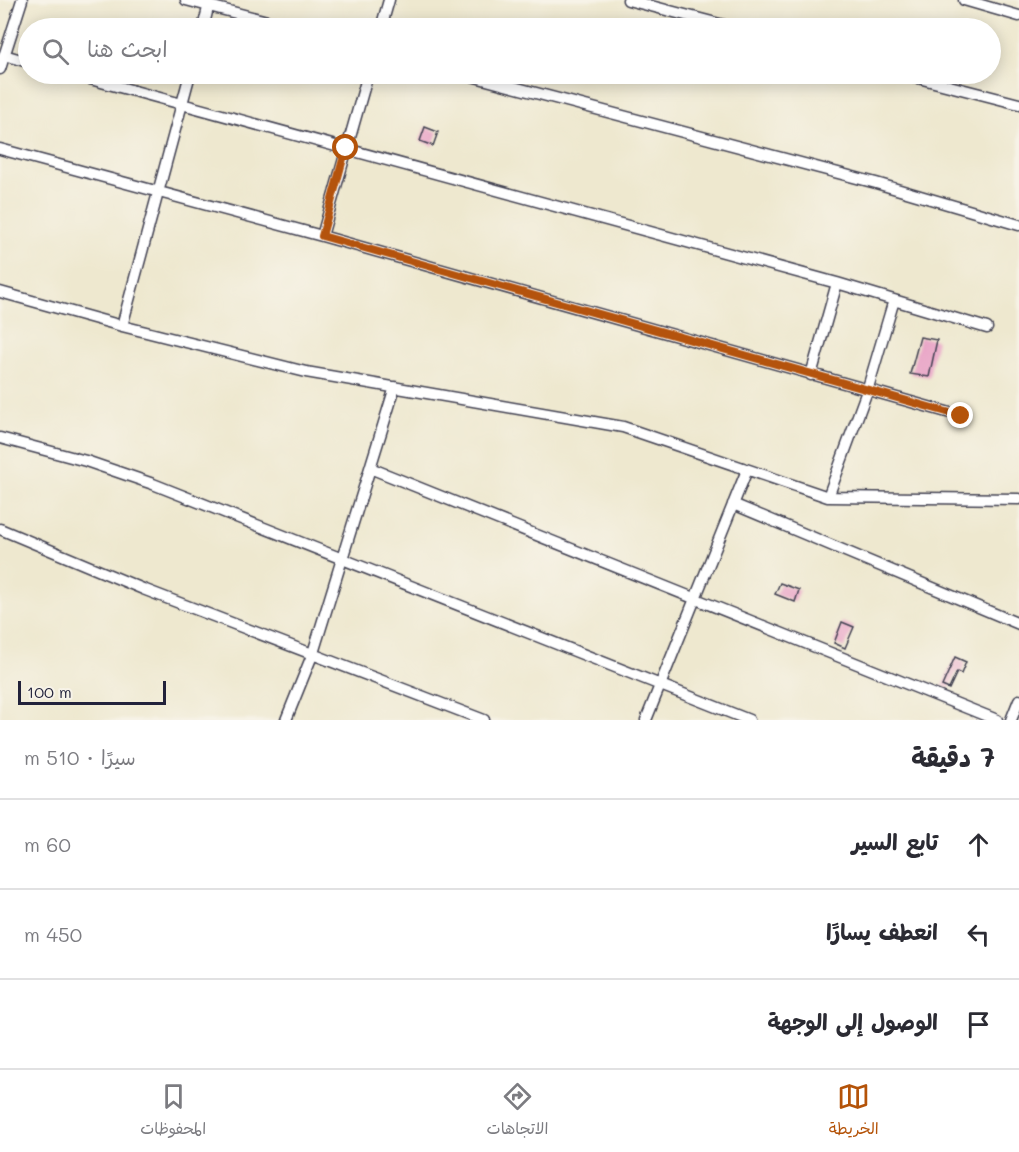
<!DOCTYPE html>
<html lang="ar">
<meta charset="utf-8">
<style>
body{margin:0;font-family:Mali,"Playpen Sans Arabic",sans-serif;background:#f2f2f3;color:#2b2b33;direction:rtl}
.scale{position:absolute;left:18px;bottom:15px;width:148px;box-sizing:border-box;padding-left:6px;border:3px solid #22223b;border-top:0;font-size:16px;line-height:21px;white-space:nowrap;color:#22223b;-webkit-text-stroke:4px #f7f3e8;paint-order:stroke}
.stop{position:absolute;width:18px;height:18px;margin:-14px;border:4px solid #b45309;border-radius:50%;background:#fff}
.stop.end{background:#b45309;border-color:#fff;box-shadow:0 2px 6px #0008}
.list{margin:0;padding:0;list-style:none}
h2{display:flex;justify-content:space-between;align-items:center;height:78px;margin:0;padding:0 24px;font-size:26px}
h2 small{font-size:20px;font-weight:400;color:#7c7c81}
.list li{display:grid;grid-template-columns:39px 1fr auto;gap:18px;align-items:center;box-sizing:border-box;height:90px;padding:0 24px;border-top:2px solid #e1e1e2}
.list b{display:block;font-size:22px;white-space:nowrap}
.list em{font-size:20px;font-style:normal;color:#7c7c81}
.icon{flex:none;width:33px;height:33px;fill:none;stroke:currentColor;stroke-width:2;stroke-linecap:round;stroke-linejoin:round}
.map{position:relative;flex:none;width:1019px;height:720px;overflow:hidden;direction:ltr}
.search{position:absolute;background:#fff;box-shadow:0 3px 15px #0003;left:18px;right:18px;top:18px;height:66px;display:flex;align-items:center;gap:15px;box-sizing:border-box;padding:0 21px;border-radius:33px;color:#7c7c81;font-size:22px}
.sheet{height:348px;background:#fff}
nav{display:flex;justify-content:space-around;align-items:center;box-sizing:border-box;height:84px;border-top:2px solid #e1e1e2;background:#fff;font-size:16px;color:#7c7c81}
nav a{display:grid;justify-items:center;gap:3px}
nav .on{color:#b45309}
.map>svg:first-child{display:block}
.building{fill:#e8a0c5}
.lines{fill:none;stroke-linecap:round;stroke-linejoin:round}
.minor-casing{stroke:#414051;stroke-width:13}
.minor{stroke:#fff;stroke-width:10}
.route{stroke:#b45309;stroke-width:8}
</style>
<div class="map">
<svg width="1019" height="720" viewBox="0 0 1019 720">
<rect width="100%" height="100%" fill="#f7f3e8"/>
<filter id="ink" filterUnits="userSpaceOnUse"><feTurbulence type="fractalNoise" baseFrequency=".0167" numOctaves="2"/><feDisplacementMap in="SourceGraphic" scale="12" xChannelSelector="R" yChannelSelector="G"/><feConvolveMatrix kernelMatrix="1 2 1 2 8 2 1 2 1" color-interpolation-filters="sRGB"/></filter>
<filter id="wash" filterUnits="userSpaceOnUse"><feTurbulence type="fractalNoise" baseFrequency=".008" numOctaves="4" result="noise"/><feDisplacementMap in="SourceGraphic" scale="24" xChannelSelector="R" yChannelSelector="G"/><feGaussianBlur stdDeviation="1.35" result="paint"/><feColorMatrix in="noise" values="0 0 0 0 0 0 0 0 0 0 0 0 0 0 0 0 0 1.4 0 .05"/><feComposite in="paint" operator="in"/></filter>
<g filter="url(#wash)">
<rect width="100%" height="100%" fill="#eee8cf"/>
<g id="blocks">
<path class="building" d="M425,127L438,132L433,146L420,141Z
M920,337L937,340L929,377L910,374Z
M780,583L799,590L795,602L775,594Z
M842,622L854,627L845,648L834,643Z
M955,657L966,662L961,674L957,672L949,689L942,686Z"/>
</g>
</g>
<g filter="url(#ink)">
<use href="#blocks" fill-opacity="0" stroke="#414051" stroke-width="1.5"/>
<g class="lines">
<g class="minor-casing">
<path id="minor" d="M186,0L294,28
M628,0L735,28
M964,0L1019,16
M203,28L210,0
M381,28L389,0
M4,55L28,62
M0,69L22,0
M72,74L837,283L987,328
M464,74L876,183L1019,225
M903,74L1019,104
M0,149L322,236L961,416
M322,236L368,74
M0,292L122,326L306,372L623,427L828,497L1019,499
M122,326L190,74
M811,375L837,283
M0,438L86,461L153,484L749,720
M370,468L997,720
M828,497L867,391L894,300
M733,504L1019,624
M0,529L143,589L484,720
M286,720L313,653L395,387
M646,720L747,470
M1011,720L1019,700"/>
</g>
<use href="#minor" class="minor"/>
</g>
</g>
<g class="lines" filter="url(#ink)">
<path class="route" d="M346,148L322,236L961,416"/>
</g>
</svg>
<div class="scale">100 m</div>
<div class="stop" style="left:346px;top:148px"></div>
<div class="stop end" style="left:961px;top:416px"></div>
<div class="search"><svg class="icon" aria-label="search" viewBox="0 0 24 24"><circle cx="10" cy="10" r="6"/><path d="M15 15l6 6"/></svg>ابحث هنا</div>
</div>
<section class="sheet">
<h2>7 دقيقة<small>سيرًا · 510 m</small></h2>
<ul class="list">
<li><svg class="icon" aria-label="ahead" viewBox="0 0 24 24"><path d="M12 20V5M6 11l6-6 6 6"/></svg><div><b>تابع السير</b></div><em>60 m</em></li>
<li><svg class="icon" aria-label="left" viewBox="0 0 24 24"><path d="M17 20v-9H6M10 6l-5 5 5 5"/></svg><div><b>انعطف يسارًا</b></div><em>450 m</em></li>
<li><svg class="icon" aria-label="arrive" viewBox="0 0 24 24"><path d="M6 21V4h12l-3 4 3 4H6"/></svg><div><b>الوصول إلى الوجهة</b></div></li>
</ul>
</section>
<nav>
<a class="on"><svg class="icon" aria-label="map" viewBox="0 0 24 24"><path d="M3 6l6-2 6 2 6-2v14l-6 2-6-2-6 2zM9 4v14M15 6v14"/></svg>الخريطة</a>
<a><svg class="icon" aria-label="directions" viewBox="0 0 24 24"><path d="M12 3l9 9-9 9-9-9zM9 14v-3h6M13 9l2 2-2 2"/></svg>الاتجاهات</a>
<a><svg class="icon" aria-label="saved" viewBox="0 0 24 24"><path d="M7 4h10v16l-5-4-5 4z"/></svg>المحفوظات</a>
</nav>
